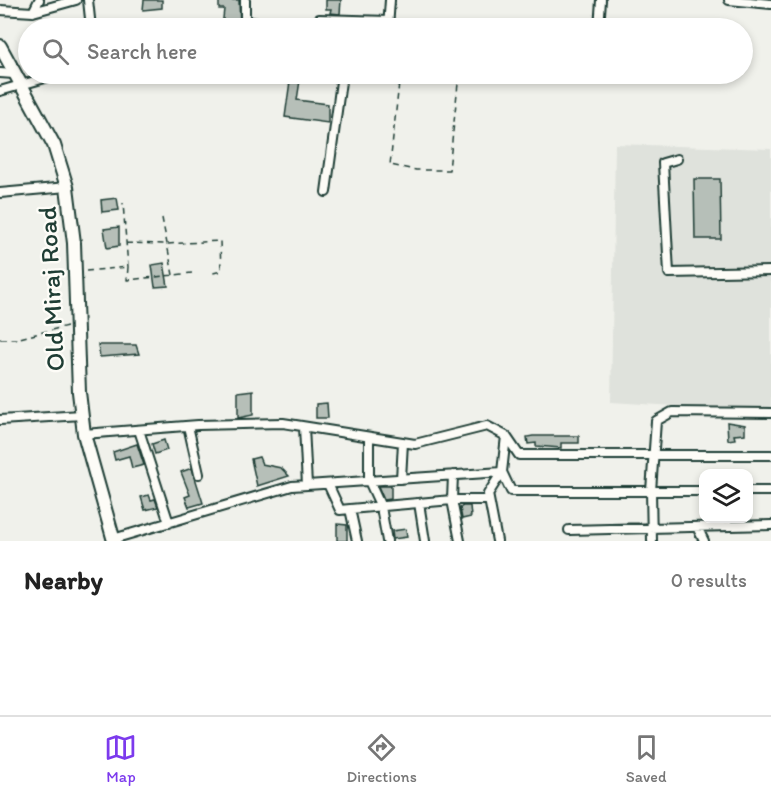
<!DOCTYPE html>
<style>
body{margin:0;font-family:Itim,sans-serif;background:#f2f2f2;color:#222}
.controls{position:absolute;right:18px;bottom:18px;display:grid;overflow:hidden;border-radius:12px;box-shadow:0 3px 9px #0003}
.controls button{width:54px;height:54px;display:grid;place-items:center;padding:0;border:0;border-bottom:2px solid #e0e0e0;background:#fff;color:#222;font:30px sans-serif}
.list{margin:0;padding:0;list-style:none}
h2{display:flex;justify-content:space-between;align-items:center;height:78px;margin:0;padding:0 24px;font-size:26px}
h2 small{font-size:20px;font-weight:400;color:#767676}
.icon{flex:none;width:33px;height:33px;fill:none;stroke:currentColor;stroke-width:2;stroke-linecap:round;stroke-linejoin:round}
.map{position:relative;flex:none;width:771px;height:541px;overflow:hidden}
.search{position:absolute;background:#fff;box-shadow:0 3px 9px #0003;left:18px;right:18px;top:18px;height:66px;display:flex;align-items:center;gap:15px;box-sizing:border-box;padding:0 21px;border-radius:33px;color:#767676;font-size:22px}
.sheet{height:174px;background:#fff}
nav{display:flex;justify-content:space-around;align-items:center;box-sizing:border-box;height:84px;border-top:2px solid #e0e0e0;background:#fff;font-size:16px;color:#767676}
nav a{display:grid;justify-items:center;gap:3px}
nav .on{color:#7c3aed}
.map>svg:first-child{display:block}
.built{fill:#dfe2dc}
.building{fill:#b6bfb8;stroke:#1f3d34;stroke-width:1.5}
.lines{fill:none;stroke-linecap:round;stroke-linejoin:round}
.minor-casing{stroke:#1f3d34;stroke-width:12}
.primary-casing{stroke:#1f3d34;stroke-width:16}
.path{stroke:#1f3d34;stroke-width:1.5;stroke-dasharray:6 4.5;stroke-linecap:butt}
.minor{stroke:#fdfcf7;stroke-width:8}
.primary{stroke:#fdfcf7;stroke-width:12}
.labels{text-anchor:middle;stroke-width:4.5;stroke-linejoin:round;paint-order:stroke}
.street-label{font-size:26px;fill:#1f3d34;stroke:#fdfcf7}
</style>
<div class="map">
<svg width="771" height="541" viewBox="0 0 771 541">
<rect width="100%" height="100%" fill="#f0f1eb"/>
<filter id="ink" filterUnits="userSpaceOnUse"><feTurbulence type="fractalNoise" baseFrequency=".0167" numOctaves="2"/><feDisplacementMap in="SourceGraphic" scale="12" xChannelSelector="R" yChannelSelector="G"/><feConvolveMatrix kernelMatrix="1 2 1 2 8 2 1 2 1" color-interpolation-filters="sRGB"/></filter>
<g filter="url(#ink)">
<path class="built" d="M615,144L771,149V412L611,402Z"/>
<path class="building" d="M144,0H162V8L143,10Z
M219,0H239L240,28H222L224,9H219Z
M326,0H341L340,14L330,13L331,9H326Z
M251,17L269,19L268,28H250Z
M291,74H301L297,100L328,104V123L285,117Z
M694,179H720L721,239H695Z
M117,198L119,210L102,212L101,200Z
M119,227V246L107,248L104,229Z
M164,263L168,286L155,287L152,265Z
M98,345H136L139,354L100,357Z
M253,390V415L238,418V392Z
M327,403L328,418H316V404Z
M727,422L745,425V434L734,435L735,439L728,440Z
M533,436H579V443H561V448L536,446V443L528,444L527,437Z
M164,440L167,450L155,454L152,444Z
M137,444L144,465L132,468L129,456L115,460L113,452Z
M259,457L262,464L281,468L289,476L257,486L251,459Z
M192,468L203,503L189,507L185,497L190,495L181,472Z
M378,486H391V499L384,500Z
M149,495L151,500L155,499L158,507L145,510L141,497Z
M463,506H470L471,517L462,519L460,508Z
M337,524L347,525V541H337Z
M406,529L407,537L393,539L392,531Z"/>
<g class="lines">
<g class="minor-casing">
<path id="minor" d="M88,0L91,28
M729,0L771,4
M0,10L33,12L76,0
M33,12L39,0
M319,19L389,21
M245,25V0
M388,28L390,0
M599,28L601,0
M0,73L14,74
M595,79V74
M0,91L59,74
M677,159L663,163L669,273L771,271
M326,192L342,74
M0,193L67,187
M0,420L82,415
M188,426L199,474
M304,427L307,485
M139,430L169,523
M84,434L198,425L283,423L415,444L487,426L506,436L519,455H771
M369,437V481L381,507L387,541
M453,475L452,500H489
M401,479L403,442
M328,484L340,510L350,509L357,541
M748,491H771
M419,503L425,541
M350,509L452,500L460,541
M697,527L704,541
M569,530L771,525
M113,539L292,486L502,472L511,491H704
M497,541L488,494L502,472L506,436
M652,541L651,491L656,421L672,412L771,413"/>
</g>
<g class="primary-casing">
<path id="primary" d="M0,46L54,145L67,187L74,243L79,392L84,434L114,541"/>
</g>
<path class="path" d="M400,74L390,165L416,170H449L459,74
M162,218L173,275
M126,243L167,244L220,241L221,271L213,273
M128,267L127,280L192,273
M86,271L128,267L123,203
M0,339H16L67,326"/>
<use href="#minor" class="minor"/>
<use href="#primary" class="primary"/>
</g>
</g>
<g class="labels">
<g class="street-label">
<text transform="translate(51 289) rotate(-93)" y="9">Old Miraj Road</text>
</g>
</g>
</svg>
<div class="controls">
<button><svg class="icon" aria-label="layers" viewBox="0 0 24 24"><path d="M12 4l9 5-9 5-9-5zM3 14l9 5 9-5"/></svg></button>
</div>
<div class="search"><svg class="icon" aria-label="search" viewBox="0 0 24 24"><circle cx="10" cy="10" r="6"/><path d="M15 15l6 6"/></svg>Search here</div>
</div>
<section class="sheet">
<h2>Nearby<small>0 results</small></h2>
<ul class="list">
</ul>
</section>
<nav>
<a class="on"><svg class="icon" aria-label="map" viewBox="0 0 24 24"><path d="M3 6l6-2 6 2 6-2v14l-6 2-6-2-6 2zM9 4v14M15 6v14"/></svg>Map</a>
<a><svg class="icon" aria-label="directions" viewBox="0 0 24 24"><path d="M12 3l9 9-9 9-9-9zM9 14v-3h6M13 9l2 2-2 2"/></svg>Directions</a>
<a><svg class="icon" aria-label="saved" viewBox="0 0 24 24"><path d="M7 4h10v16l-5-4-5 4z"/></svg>Saved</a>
</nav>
